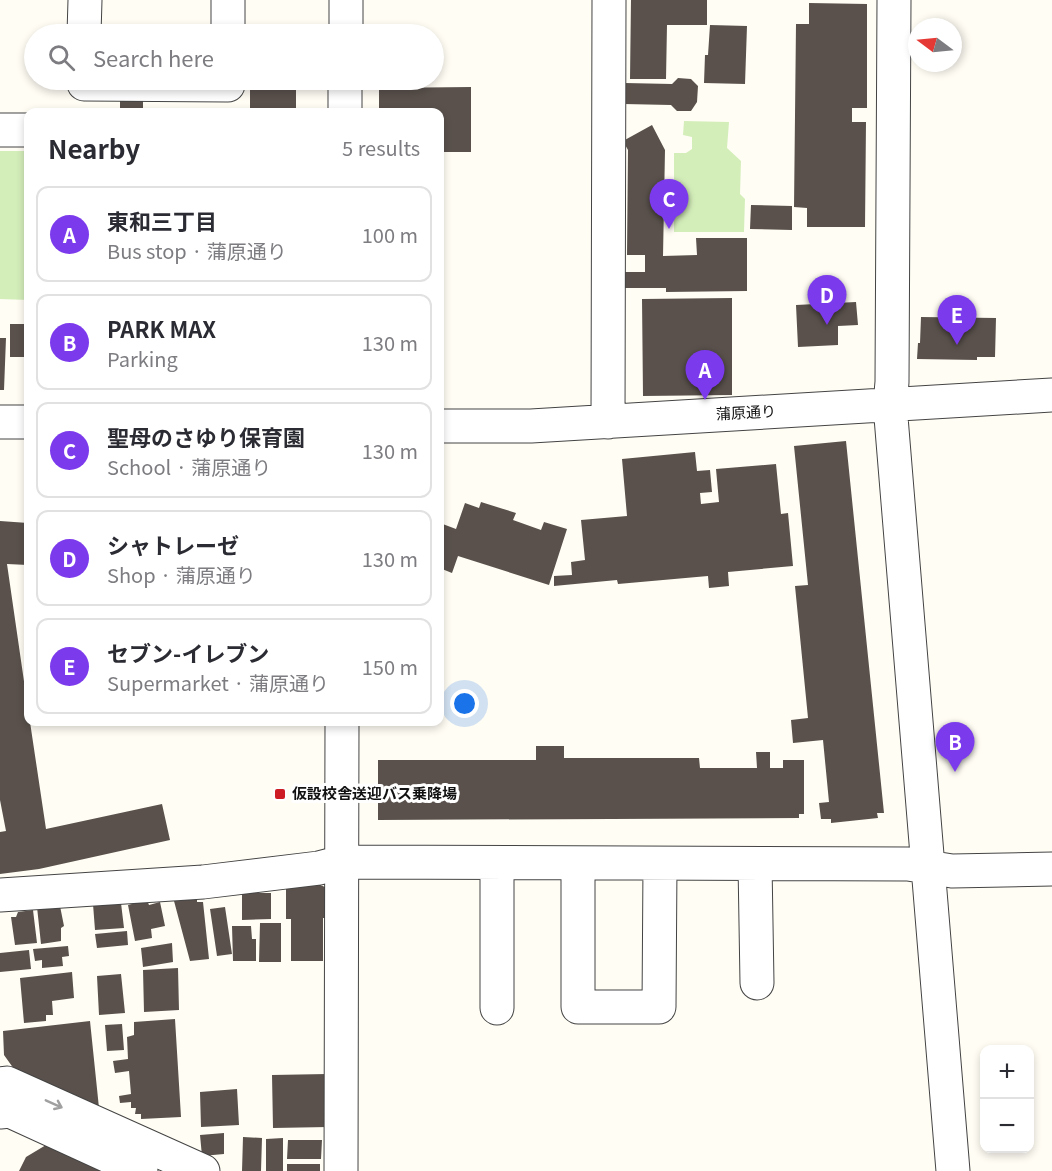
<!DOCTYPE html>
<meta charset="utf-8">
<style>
body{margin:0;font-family:Georgia,"Noto Sans JP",serif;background:#f2f2f3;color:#2b2b33}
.controls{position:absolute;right:18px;bottom:18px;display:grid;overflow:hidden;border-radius:12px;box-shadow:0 3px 9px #0003}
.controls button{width:54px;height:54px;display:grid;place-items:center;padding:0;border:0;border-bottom:2px solid #e1e1e2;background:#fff;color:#2b2b33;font:30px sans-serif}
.compass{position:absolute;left:908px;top:18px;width:54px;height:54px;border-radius:50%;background:#fff;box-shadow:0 3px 9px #0003;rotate:286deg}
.you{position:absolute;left:465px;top:704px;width:21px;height:21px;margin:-15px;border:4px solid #fff;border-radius:50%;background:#1a73e8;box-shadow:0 0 0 9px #1a73e833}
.badge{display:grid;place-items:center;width:39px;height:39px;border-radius:50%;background:#7c3aed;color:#fff;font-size:20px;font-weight:700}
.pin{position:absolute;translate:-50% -50px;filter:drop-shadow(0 2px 3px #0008)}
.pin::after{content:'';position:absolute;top:32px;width:21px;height:18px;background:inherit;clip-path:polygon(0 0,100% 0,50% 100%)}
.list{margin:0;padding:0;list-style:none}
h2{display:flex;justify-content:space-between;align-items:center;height:78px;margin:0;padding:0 24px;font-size:26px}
h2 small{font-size:20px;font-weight:400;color:#7c7c81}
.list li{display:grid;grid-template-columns:39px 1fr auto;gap:18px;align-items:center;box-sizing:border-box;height:96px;margin:0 12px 12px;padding:0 12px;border:2px solid #e1e1e2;border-radius:12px}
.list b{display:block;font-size:22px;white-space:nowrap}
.list p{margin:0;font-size:20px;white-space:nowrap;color:#7c7c81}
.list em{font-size:20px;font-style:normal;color:#7c7c81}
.icon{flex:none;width:33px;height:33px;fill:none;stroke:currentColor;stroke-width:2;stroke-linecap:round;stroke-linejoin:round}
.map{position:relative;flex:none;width:1052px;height:1171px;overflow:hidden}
.search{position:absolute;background:#fff;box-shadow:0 3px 9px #0003;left:24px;top:24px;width:420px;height:66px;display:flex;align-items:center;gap:15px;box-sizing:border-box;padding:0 21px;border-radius:33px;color:#7c7c81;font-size:22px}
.panel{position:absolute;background:#fff;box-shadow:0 3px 9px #0003;left:24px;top:108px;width:420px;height:618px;border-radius:12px}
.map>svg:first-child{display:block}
.green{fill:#d4eeba}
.building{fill:#5a514c}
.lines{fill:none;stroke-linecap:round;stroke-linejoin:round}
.minor-casing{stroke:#444;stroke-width:35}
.minor{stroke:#fff;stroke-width:33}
.oneway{stroke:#a0a0a0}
.poi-dot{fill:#cd1c24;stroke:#fff;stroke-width:2}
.labels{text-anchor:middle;stroke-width:6;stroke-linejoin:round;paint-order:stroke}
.street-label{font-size:15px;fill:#111;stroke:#fff}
.poi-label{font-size:15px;font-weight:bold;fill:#111;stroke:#fff;text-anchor:start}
</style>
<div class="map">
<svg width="1052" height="1171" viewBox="0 0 1052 1171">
<rect width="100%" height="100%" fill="#fffdf4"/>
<path class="green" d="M684,121L729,122L727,148L741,161L740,194L745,199L744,232H674V153H686L692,149V137L683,135Z
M0,151H28V300L0,299Z"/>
<path class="building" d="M631,0H707V25H667L666,79H630Z
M809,3L867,4V108H852V122H866L865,227H807V208L794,207L796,24H809Z
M710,25L747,26L745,84L704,83L705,55H708Z
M678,78L691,79L698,86L697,102L691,111H677L671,105L624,104L625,83L672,84Z
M250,80H274L273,87H296V112H250Z
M471,87V152H440V112H379V88Z
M120,98H143V112H120Z
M652,125L665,150L663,256L697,255L696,238H747V291L666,292V288H624V272H645V255H627L628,150L623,141Z
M751,205L792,206V230L750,229Z
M732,298V395L643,396L642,299Z
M856,302L858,325L838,326V345L798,347L796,305Z
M921,317L996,318L995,357H977V360L917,359L918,343H920Z
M10,324H28V357H10Z
M0,338H6L4,390H0Z
M846,441L884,813H877L878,818L831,823V819H821L819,803L829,802L823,740L793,743L791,720L808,718L795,586L808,585L794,446Z
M695,452L697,471L710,470L712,492L700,493L701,504L719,502L716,469L776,464L781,514L788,513L793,566L728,572L729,586L709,588L708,576L618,584L617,580L554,586V576L572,575L571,562L585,560L581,520L627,516L622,459Z
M481,502L516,513L513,520L541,530L544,522L567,529L549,585L458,556L452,573L442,569L440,574V523L456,529L465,503L479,508Z
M0,521L28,523V565L7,564L28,709V722H30L46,829L162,804L170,840L39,869L0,874V832L6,831L0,800Z
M536,746H564V758H699L700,768H757L756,752H770V768H783V760H804V814H799V818L378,820V760H536Z
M314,882L327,888L330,918H323V961H291V919H286V885Z
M242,893H271V919L242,920Z
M197,897V902H203L209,959L190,961L174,901Z
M147,900L149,905L160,902L165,926L151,929L152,938L135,941L128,905Z
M121,903L124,928L95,930L93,904Z
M60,906L64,926L61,928V941L41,944L37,907Z
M225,907L232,954L217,956L210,909Z
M33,910L37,943L15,945L11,917H16L18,912Z
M260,923H281V962H259Z
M232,926H251L252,939H256V961H233Z
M127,931L128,945L97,948L95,934Z
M172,943L173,962L143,967L141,948Z
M68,946L69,956L62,957L63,966L42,968V960L35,961L33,949Z
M29,950L31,969L0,972V953Z
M178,968L179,1010L144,1012L143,970Z
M72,972L74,998L52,1001L53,1015H46V1021L24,1023L20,978Z
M121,974L125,1013L99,1015L97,976Z
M175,1019L181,1117L141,1119V1114H135L136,1108H131V1102L120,1103L119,1096L131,1094L129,1071L115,1073L113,1061L128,1059L127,1037L134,1035V1022Z
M90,1021L99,1108L14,1069L4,1055L3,1031Z
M122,1024L124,1050L107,1051L105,1025Z
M327,1074L328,1127L273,1128L272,1075Z
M237,1089L239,1125L201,1127L200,1092Z
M224,1133V1154L202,1156L200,1135Z
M243,1137L262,1138L261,1171H242Z
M283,1138V1171H266V1139Z
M288,1140H322L321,1159H287Z
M46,1145L101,1171H19L26,1157Z
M287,1164H320V1171H287Z"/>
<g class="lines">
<g class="minor-casing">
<path id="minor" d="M894,0L892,382L890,405L953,1171
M84,34L85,0
M228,34V0
M346,34V0
M84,84L228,85
M345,112V80
M0,130H28
M0,422H28
M608,422L609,0
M440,426H531L1052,395
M578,863V1007H659L660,864
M755,864L757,983
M0,895L203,882L319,868L342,862L908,864L952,871L1052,869
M497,1008V863
M0,1084L7,1083L203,1171
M0,1112L10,1111L141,1171
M341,1171L342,722"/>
</g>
<use href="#minor" class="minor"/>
</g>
<defs><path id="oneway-shaft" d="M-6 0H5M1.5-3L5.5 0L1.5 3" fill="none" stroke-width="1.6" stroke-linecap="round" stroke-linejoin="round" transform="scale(1.5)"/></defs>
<use class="oneway" href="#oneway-shaft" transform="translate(54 1104) rotate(24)"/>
<rect class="poi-dot" x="274" y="788" width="12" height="12" rx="3"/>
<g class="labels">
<g class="street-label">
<text transform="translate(746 413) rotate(-3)" y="5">蒲原通り</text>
</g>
<g class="poi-label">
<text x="292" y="799">仮設校舎送迎バス乗降場</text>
</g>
</g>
</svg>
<div class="controls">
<button>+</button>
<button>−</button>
</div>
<svg class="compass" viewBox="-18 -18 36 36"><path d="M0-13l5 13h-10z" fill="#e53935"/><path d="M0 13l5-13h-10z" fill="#7c7c81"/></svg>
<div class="you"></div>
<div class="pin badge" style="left:705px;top:400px">A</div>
<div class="pin badge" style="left:955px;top:772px">B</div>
<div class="pin badge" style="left:669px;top:229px">C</div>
<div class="pin badge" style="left:827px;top:325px">D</div>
<div class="pin badge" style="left:957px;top:345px">E</div>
<div class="search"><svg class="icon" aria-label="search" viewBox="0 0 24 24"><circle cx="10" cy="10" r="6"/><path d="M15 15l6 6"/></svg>Search here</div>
<section class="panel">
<h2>Nearby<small>5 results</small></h2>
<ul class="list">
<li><span class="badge">A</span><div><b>東和三丁目</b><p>Bus stop · 蒲原通り</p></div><em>100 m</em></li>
<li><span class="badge">B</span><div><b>PARK MAX</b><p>Parking</p></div><em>130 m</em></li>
<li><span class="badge">C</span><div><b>聖母のさゆり保育園</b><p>School · 蒲原通り</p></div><em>130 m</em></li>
<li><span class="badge">D</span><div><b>シャトレーゼ</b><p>Shop · 蒲原通り</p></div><em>130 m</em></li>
<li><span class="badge">E</span><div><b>セブン-イレブン</b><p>Supermarket · 蒲原通り</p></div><em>150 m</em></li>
</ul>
</section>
</div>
